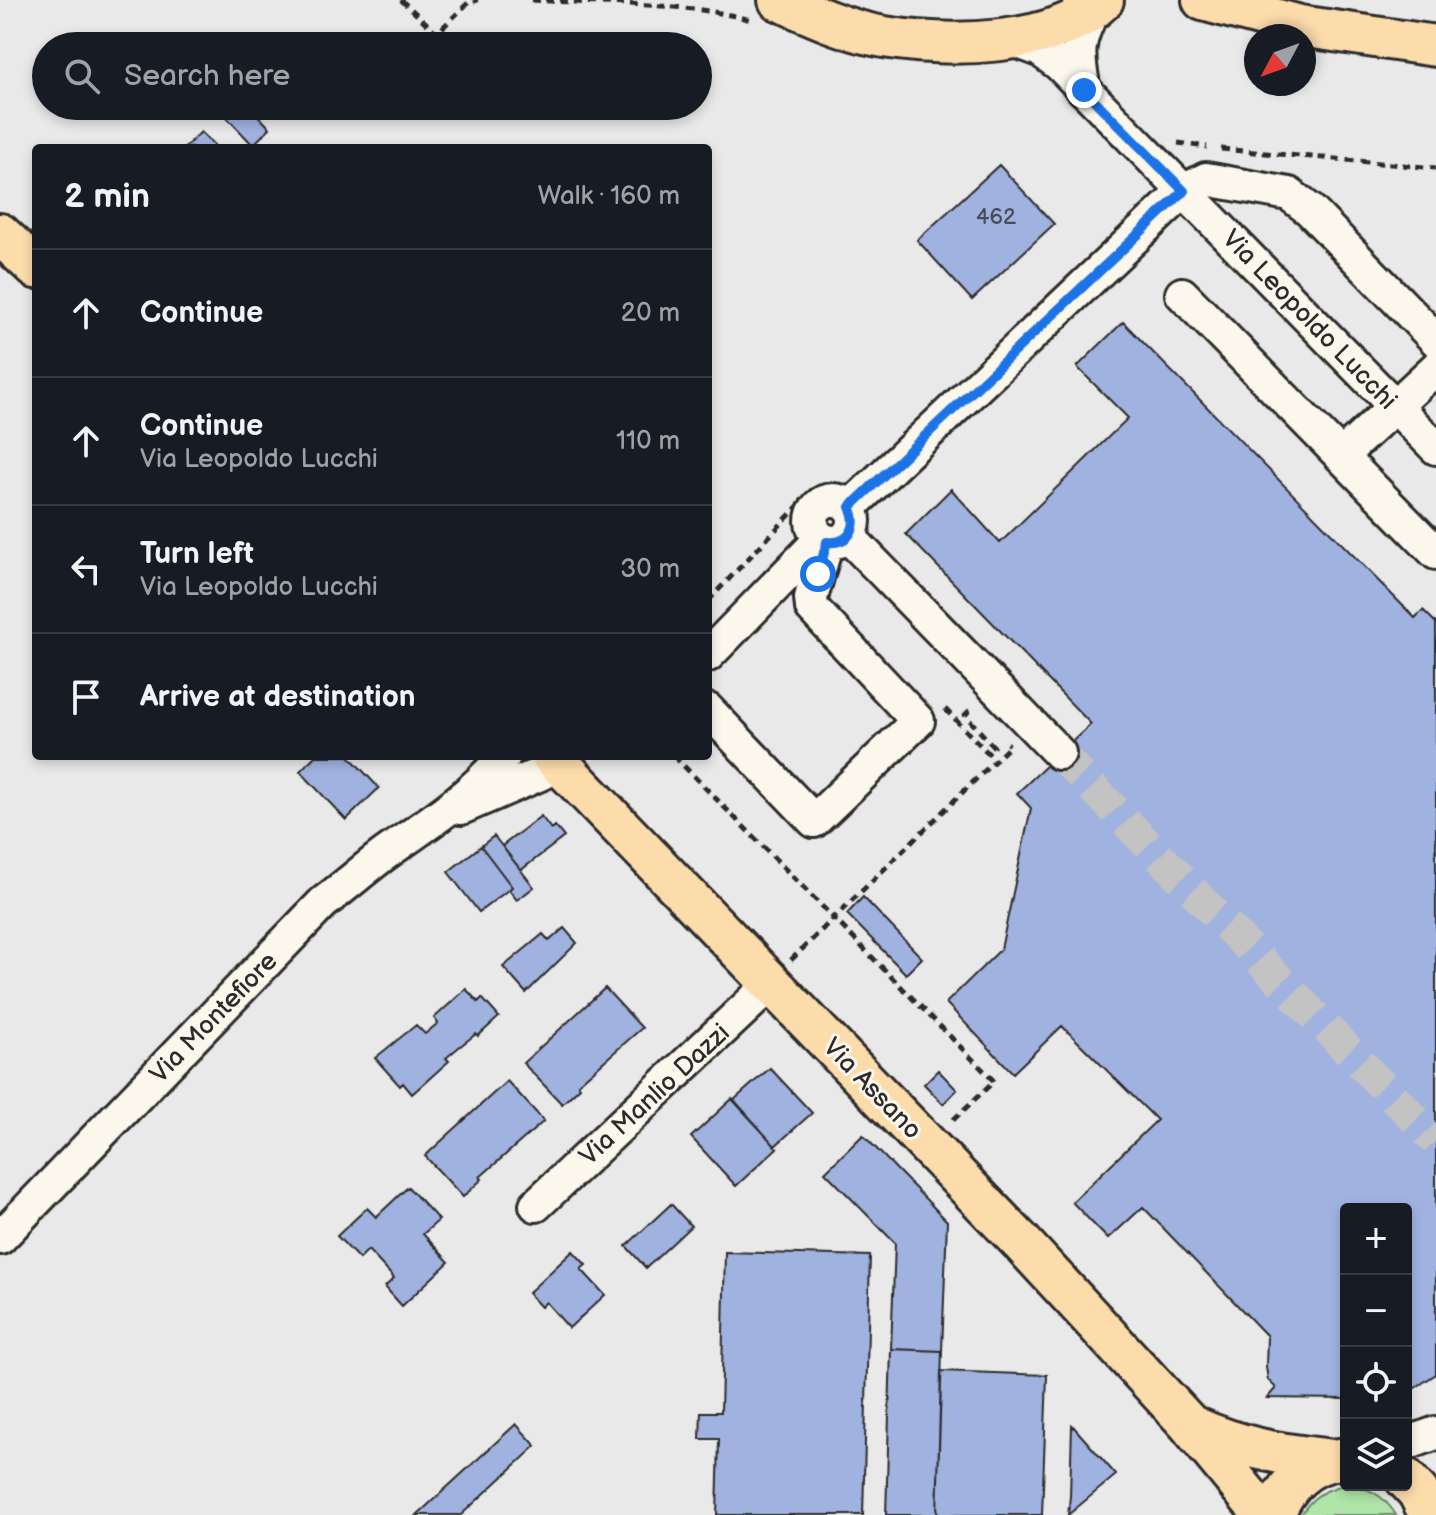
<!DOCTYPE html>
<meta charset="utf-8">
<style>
body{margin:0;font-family:"Balsamiq Sans",sans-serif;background:#20242c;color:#f1f3f6}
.controls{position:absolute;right:24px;bottom:24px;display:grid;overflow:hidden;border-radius:8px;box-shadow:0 4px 12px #0003}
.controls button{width:72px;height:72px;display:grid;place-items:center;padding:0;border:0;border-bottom:2px solid #363941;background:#171b24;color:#f1f3f6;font:40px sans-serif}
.compass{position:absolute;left:1244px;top:24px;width:72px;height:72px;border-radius:50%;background:#171b24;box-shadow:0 4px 12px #0003;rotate:229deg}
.stop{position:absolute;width:24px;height:24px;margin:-18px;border:6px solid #1a73e8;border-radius:50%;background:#fff}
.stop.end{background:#1a73e8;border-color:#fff;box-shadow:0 2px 8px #0008}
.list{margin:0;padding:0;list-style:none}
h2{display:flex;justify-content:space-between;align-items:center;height:104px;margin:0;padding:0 32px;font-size:34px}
h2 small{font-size:26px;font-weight:400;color:#9ea1a6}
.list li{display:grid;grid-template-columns:52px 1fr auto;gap:24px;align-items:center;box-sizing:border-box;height:128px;padding:0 32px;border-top:2px solid #363941}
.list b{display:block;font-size:30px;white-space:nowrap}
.list p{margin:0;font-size:26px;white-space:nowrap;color:#9ea1a6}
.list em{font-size:26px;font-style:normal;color:#9ea1a6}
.icon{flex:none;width:44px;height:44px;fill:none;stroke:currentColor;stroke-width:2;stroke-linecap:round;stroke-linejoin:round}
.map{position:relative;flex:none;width:1436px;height:1515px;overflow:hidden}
.search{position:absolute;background:#171b24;box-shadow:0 4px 12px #0003;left:32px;top:32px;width:680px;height:88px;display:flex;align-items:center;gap:20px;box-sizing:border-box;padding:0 28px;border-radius:44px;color:#9ea1a6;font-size:30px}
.panel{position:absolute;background:#171b24;box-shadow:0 4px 12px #0003;left:32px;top:144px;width:680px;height:616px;border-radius:8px}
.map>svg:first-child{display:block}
.green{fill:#afe5a8;stroke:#6d886a;stroke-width:2}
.building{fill:#a0b2e0;stroke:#2b2b2b;stroke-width:2}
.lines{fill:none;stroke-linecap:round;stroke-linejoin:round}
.minor-tunnel{stroke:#c3c3c4;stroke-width:32;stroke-dasharray:32 16;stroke-linecap:butt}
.minor-casing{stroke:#2b2b2b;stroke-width:38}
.major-casing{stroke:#2b2b2b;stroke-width:46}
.path{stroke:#2b2b2b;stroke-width:5;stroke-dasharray:8 6;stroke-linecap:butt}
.minor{stroke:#fbf7ec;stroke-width:32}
.major{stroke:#fddcac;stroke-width:40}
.route{stroke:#1a73e8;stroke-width:10}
.labels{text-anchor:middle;stroke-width:6;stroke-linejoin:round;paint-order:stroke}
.number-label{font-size:22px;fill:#484d58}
.street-label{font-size:26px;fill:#2b2b2b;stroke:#fbf7ec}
</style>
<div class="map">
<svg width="1436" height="1515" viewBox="0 0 1436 1515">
<rect width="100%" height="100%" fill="#e9e9ea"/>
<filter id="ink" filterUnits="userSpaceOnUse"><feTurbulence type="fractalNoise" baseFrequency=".0125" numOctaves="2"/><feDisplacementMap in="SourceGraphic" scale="16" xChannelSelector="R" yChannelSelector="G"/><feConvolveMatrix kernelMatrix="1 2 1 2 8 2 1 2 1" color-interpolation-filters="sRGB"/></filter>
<g filter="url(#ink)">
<path class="green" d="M1344,1485C1368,1487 1383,1494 1396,1515H1301C1311,1497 1324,1490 1344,1485Z"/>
<path class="building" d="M216,106H249L270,128L253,145Z
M201,132L217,148H184Z
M999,165L1054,224L972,300L917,240Z
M1123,322L1415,618L1423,610L1436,623V1374L1406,1394V1209H1346V1399L1267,1398L1276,1388L1268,1380L1266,1367L1267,1336L1143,1207L1108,1239L1072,1202L1157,1120L1062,1026L1013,1073L946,1003L1001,949L1031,808L1017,793L1091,724L906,534L951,489L1000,543L1128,418L1077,367Z
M315,756H349L379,788L346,820L300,771Z
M541,816L551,829L555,826L564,837L521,870L502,846Z
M494,836L534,887L517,900L509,890L512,887L481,846Z
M481,846L512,887L479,912L448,872Z
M863,897L922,958L906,974L847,914Z
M564,928L577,943L526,993L503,967L543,934L549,941Z
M605,988L642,1028L578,1084L580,1087L562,1104L523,1063Z
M466,989L478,1002L482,998L499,1017L478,1036L476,1034L459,1047L446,1058L449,1061L412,1094L403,1083L400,1086L375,1058L416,1025L425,1034L438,1023L434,1018Z
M770,1068L812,1113L775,1146L734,1100Z
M938,1070L957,1090L943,1104L924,1084Z
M507,1081L544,1121L480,1177L482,1179L463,1197L425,1156Z
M732,1099L777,1148L736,1186L691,1137Z
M863,1135L947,1221L942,1351L891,1349L895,1243L825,1172Z
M408,1187L439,1220L423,1234L449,1262L402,1306L385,1287L394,1278L368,1250L359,1259L337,1236L367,1208L376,1217Z
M671,1204L691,1226L646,1268L626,1246Z
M573,1251L586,1265L581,1269L605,1295L569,1328L546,1302L541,1307L528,1293Z
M725,1252L870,1256L863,1515H717L719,1439H700L701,1412H721Z
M891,1349L942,1351L937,1515H886Z
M941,1371L1047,1375L1042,1515H937Z
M516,1424L536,1446L461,1515H417Z
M1072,1425L1116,1475L1068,1515L1070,1496Z"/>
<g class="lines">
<path class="minor-tunnel" d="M1059,753L1436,1141"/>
<g class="minor-casing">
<path id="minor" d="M1008,38L1040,50L1059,64L1436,448
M1084,90C1077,54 1076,42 1094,9
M1182,294L1436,553
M1341,456L1436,368
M812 521a21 21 0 1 1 42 0a21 21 0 1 1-42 0Z
M850,507L1184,191L1206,179L1289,194L1310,210L1436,340
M848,536L1059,753
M708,655L821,539
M708,710L814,821L918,721L812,608L811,598L827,542
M461,808L561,765
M536,1205L772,983
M0,1238L323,903C343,888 362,871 382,856C425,825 470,798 504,756
M1406,1444L1436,1433"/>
</g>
<g class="major-casing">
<path id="major" d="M779,0C812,15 847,31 884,37C946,47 1055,48 1103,0
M1203,0L1300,26L1436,46
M0,234L36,268
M552,756L1021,1242L1189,1424L1264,1515
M1194,1427C1242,1449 1281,1454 1333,1460
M1406,1479L1418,1492L1430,1515
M1274,1515C1284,1486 1308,1462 1340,1459"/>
</g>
<path class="path" d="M401,0L437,33L469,2L478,0
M532,0C605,5 681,1 751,20
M1178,143L1207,147
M1221,149L1436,168
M708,601L801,503L827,485
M945,709L988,753L994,747L965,715L974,706
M674,756L994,1081L951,1122
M791,960L1010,746L1007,743"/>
<use href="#minor" class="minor"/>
<use href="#major" class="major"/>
</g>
</g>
<g class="lines" filter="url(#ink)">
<path class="route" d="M818,574L827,542C849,545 860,526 850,507L1184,191L1084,90"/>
</g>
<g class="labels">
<g class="number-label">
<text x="996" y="224">462</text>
</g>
<g class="street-label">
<text transform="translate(1310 319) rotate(46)" y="9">Via Leopoldo Lucchi</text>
<text transform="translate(213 1017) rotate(-46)" y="9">Via Montefiore</text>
<text transform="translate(873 1088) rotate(46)" y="9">Via Assano</text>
<text transform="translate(654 1094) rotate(-43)" y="9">Via Manlio Dazzi</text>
</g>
</g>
</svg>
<div class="controls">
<button>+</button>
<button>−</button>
<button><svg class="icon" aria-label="locate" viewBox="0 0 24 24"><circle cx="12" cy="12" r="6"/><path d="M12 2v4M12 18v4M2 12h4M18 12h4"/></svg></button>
<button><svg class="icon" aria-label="layers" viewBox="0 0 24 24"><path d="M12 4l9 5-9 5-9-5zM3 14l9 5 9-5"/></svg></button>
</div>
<svg class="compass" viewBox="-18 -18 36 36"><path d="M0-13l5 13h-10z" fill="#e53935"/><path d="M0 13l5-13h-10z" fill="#9ea1a6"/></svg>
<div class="stop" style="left:818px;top:574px"></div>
<div class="stop end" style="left:1084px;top:90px"></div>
<div class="search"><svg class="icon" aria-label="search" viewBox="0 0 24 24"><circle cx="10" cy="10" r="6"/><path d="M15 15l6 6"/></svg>Search here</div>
<section class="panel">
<h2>2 min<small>Walk · 160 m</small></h2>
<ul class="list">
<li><svg class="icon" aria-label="ahead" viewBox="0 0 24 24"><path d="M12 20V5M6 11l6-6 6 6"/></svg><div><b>Continue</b></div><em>20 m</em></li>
<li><svg class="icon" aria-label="ahead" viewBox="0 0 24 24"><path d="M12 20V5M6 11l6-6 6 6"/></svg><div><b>Continue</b><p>Via Leopoldo Lucchi</p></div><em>110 m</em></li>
<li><svg class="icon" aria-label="left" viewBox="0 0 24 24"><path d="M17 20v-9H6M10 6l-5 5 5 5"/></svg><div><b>Turn left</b><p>Via Leopoldo Lucchi</p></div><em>30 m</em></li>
<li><svg class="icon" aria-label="arrive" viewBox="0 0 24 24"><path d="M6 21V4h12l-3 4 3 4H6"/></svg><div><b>Arrive at destination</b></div></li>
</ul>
</section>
</div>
